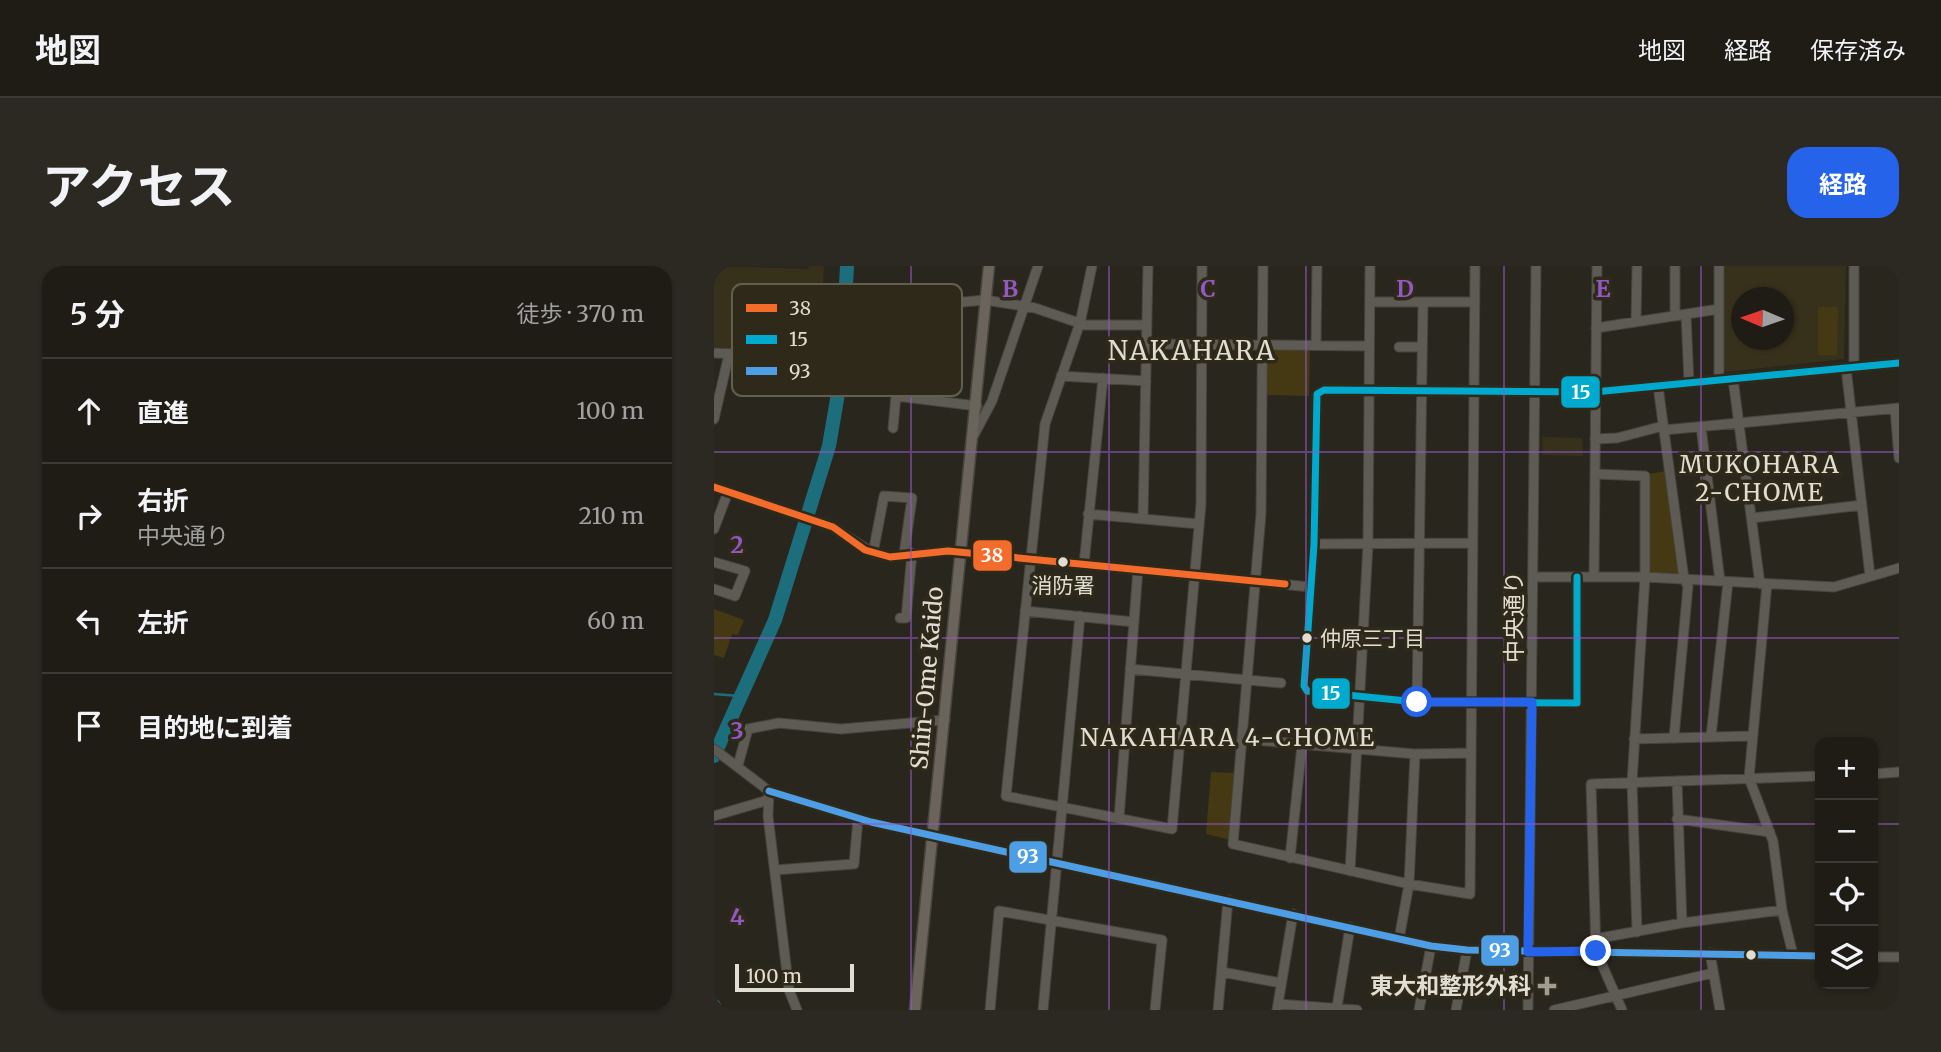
<!DOCTYPE html>
<html lang="ja">
<meta charset="utf-8">
<style>
body{margin:0;font-family:Merriweather,"Noto Sans JP",serif;background:#2c2923;color:#f1f3f6}
.controls{position:absolute;right:21px;bottom:21px;display:grid;overflow:hidden;border-radius:14px;box-shadow:0 2px 5px #0004}
.controls button{width:63px;height:63px;display:grid;place-items:center;padding:0;border:0;border-bottom:2px solid #3c3a35;background:#1f1c16;color:#f1f3f6;font:35px sans-serif}
.compass{position:absolute;left:1017px;top:21px;width:63px;height:63px;border-radius:50%;background:#1f1c16;box-shadow:0 2px 5px #0004;rotate:272deg}
.scale{position:absolute;left:21px;bottom:18px;width:119px;box-sizing:border-box;padding-left:7px;border:4px solid #e0ddd2;border-top:0;font-size:19px;line-height:24px;white-space:nowrap;color:#e0ddd2;-webkit-text-stroke:5px #2e2919;paint-order:stroke}
.stop{position:absolute;width:21px;height:21px;margin:-16px;border:5px solid #2563eb;border-radius:50%;background:#fff}
.stop.end{background:#2563eb;border-color:#fff;box-shadow:0 2px 7px #0008}
.list{margin:0;padding:0;list-style:none}
h2{display:flex;justify-content:space-between;align-items:center;height:91px;margin:0;padding:0 28px;font-size:30px}
h2 small{font-size:23px;font-weight:400;color:#a1a1a1}
.list li{display:grid;grid-template-columns:46px 1fr auto;gap:21px;align-items:center;box-sizing:border-box;height:105px;padding:0 28px;border-top:2px solid #3c3a35}
.list b{display:block;font-size:26px;white-space:nowrap}
.list p{margin:0;font-size:23px;white-space:nowrap;color:#a1a1a1}
.list em{font-size:23px;font-style:normal;color:#a1a1a1}
.icon{flex:none;width:38px;height:38px;fill:none;stroke:currentColor;stroke-width:2;stroke-linecap:round;stroke-linejoin:round}
.map{position:relative;flex:none;width:1185px;height:744px;overflow:hidden;border-radius:21px}
header{display:flex;align-items:center;gap:42px;box-sizing:border-box;height:98px;padding:0 35px;background:#1f1c16;border-bottom:2px solid #3c3a35}
header strong{font-size:33px}
nav{display:flex;gap:38px;margin-inline-start:auto;font-size:24px}
.intro{display:flex;align-items:center;justify-content:space-between;box-sizing:border-box;height:168px;padding:0 42px}
h1{margin:0;font-size:49px}
.button{padding:18px 32px;border-radius:21px;background:#2563eb;color:#fff;font-size:24px;font-weight:700}
main{display:flex;gap:42px;padding:0 42px}
aside{flex:1;background:#1f1c16;border-radius:21px;box-shadow:0 2px 5px #0004}
.map>svg:first-child{display:block}
.built{fill:#37301b;fill-rule:evenodd}
.green{fill:#443913}
.lines{fill:none;stroke-linecap:round;stroke-linejoin:round}
.stream{stroke:#1d6e7d;stroke-width:2.5}
.river{stroke:#1d6e7d;stroke-width:14}
.minor-casing{stroke:#46443d;stroke-width:11}
.major-casing{stroke:#46443d;stroke-width:13}
.minor{stroke:#5d5b54;stroke-width:9}
.major{stroke:#6b645b;stroke-width:10}
.bus-1-casing{stroke:#2e2919;stroke-width:12}
.bus-2-casing{stroke:#2e2919;stroke-width:12}
.bus-3-casing{stroke:#2e2919;stroke-width:12}
.bus-1{stroke:#f36c2b;stroke-width:7}
.bus-2{stroke:#00a9ce;stroke-width:7}
.bus-3{stroke:#4d9ee5;stroke-width:7}
.route{stroke:#2563eb;stroke-width:9}
.grid{fill:none;stroke:#9458c4;stroke-width:2;stroke-opacity:0.55}
.bus-dot{fill:#e0ddd2;stroke:#2e2919;stroke-width:2.5}
.poi-dot{fill:#a09d93;stroke:#2e2919;stroke-width:2.5}
.labels{text-anchor:middle;stroke-width:7;stroke-linejoin:round;paint-order:stroke}
.bus-label{font-size:21px;fill:#e0ddd2;stroke:#2e2919}
.street-label{font-size:23px;fill:#e0ddd2;stroke:#2e2919}
.poi-label{font-size:23px;font-weight:bold;fill:#e0ddd2;stroke:#2e2919;text-anchor:end}
.neighbourhood-label{font-size:24px;letter-spacing:2px;fill:#e0ddd2;stroke:#2e2919}
.quarter-label{font-size:26px;letter-spacing:2px;fill:#e0ddd2;stroke:#2e2919}
.key{fill:#2e2919;stroke:#635f50;stroke-width:2}
.key-label{font-size:19px;fill:#e0ddd2}
.grid-label{font-size:23px;text-anchor:middle;font-weight:bold;fill:#9458c4;stroke:#2e2919;stroke-width:7;stroke-linejoin:round;paint-order:stroke}
.line-badge{stroke:#2e2919;stroke-width:2.5}
.badge-label{font-size:19px;text-anchor:middle;font-weight:bold;fill:#fff}
</style>
<header>
<strong>地図</strong>
<nav><a>地図</a><a>経路</a><a>保存済み</a></nav>
</header>
<div class="intro"><h1>アクセス</h1><a class="button">経路</a></div>
<main>
<aside>
<h2>5 分<small>徒歩 · 370 m</small></h2>
<ul class="list">
<li><svg class="icon" aria-label="ahead" viewBox="0 0 24 24"><path d="M12 20V5M6 11l6-6 6 6"/></svg><div><b>直進</b></div><em>100 m</em></li>
<li><svg class="icon" aria-label="right" viewBox="0 0 24 24"><path d="M7 20v-9h11M14 6l5 5-5 5"/></svg><div><b>右折</b><p>中央通り</p></div><em>210 m</em></li>
<li><svg class="icon" aria-label="left" viewBox="0 0 24 24"><path d="M17 20v-9H6M10 6l-5 5 5 5"/></svg><div><b>左折</b></div><em>60 m</em></li>
<li><svg class="icon" aria-label="arrive" viewBox="0 0 24 24"><path d="M6 21V4h12l-3 4 3 4H6"/></svg><div><b>目的地に到着</b></div></li>
</ul>
</aside>
<div class="map">
<svg width="1185" height="744" viewBox="0 0 1185 744">
<rect width="100%" height="100%" fill="#29261e"/>
<path class="built" d="M0,0L94,3L95,0H110L106,80L90,88L0,81Z
M1008,0H1132L1130,93L1013,106L1009,102ZM1028,32H1070V74H1028Z
M829,171L868,172L869,190L828,189Z"/>
<path class="green" d="M1104,41H1124L1123,90L1104,89Z
M557,82L596,83L595,130L553,129V87Z
M952,205L966,305L963,308L938,307L934,303L935,208Z
M0,343L30,354L24,369L18,368L10,392L0,389Z
M497,506L523,507L517,574L492,568Z"/>
<g class="lines">
<path class="stream" d="M0,428L25,430"/>
<path class="river" d="M0,490L61,354L115,180L127,110L133,0
M0,740L2,744"/>
<g class="minor-casing">
<path id="minor" d="M378,0L366,57L331,158L292,530L458,563L487,238L488,0
M549,0L547,248L519,578L695,618L756,628L761,0
M656,36H761
M972,49L975,117
M961,50V0
M922,56L923,0
M882,62L1005,43
M433,78L655,80
M602,79L603,0
M685,81H708
M0,87L95,91L152,63L194,49L238,37L271,34L321,42L371,59H433
M1140,101V0
M1132,102L1156,310
M347,110L432,115
M1019,113L1046,318
M1005,114V0
M944,120L970,313L974,320L960,471
M1181,143L1185,192
M0,153L15,88
M987,161L1006,315
M179,162L182,130L263,140
M950,164L1185,142
M260,169L278,135L324,0
M881,173L903,172L949,160
M881,208L931,210V311L918,516L923,666
M0,221L119,261L159,287L176,291L234,285L596,321
M374,248L485,258
M1038,252L1148,239
M429,253L434,0
M0,263L14,226
M600,278L758,277
M159,287L170,230L198,232L190,288
M0,296L31,305L21,330L0,323
M370,298L389,112
M820,311H931L1120,321L1185,302
M863,311V437L703,436L593,425L590,420L600,278L603,128L610,124L880,126L1185,97
M880,311L883,0
M1053,318L1035,512L1059,575L1068,644L1079,689
M311,345L420,356
M186,352H192L198,287
M416,403L567,417
M703,436L709,36
M997,470L1014,316
M529,473L701,488L757,487
M920,473L1038,470
M0,483L55,525L54,550L75,724L83,744
M24,499L34,463L65,457L127,463L231,454
M1159,508L1185,506
M963,515L968,657
M55,525L157,556L717,680L753,684L1106,690
M0,550L54,534
M405,552L424,303
M963,553L1056,566
M576,592L588,479
M61,604L140,598L144,553
M636,605L654,278L656,0
M685,673L695,618L701,488
M881,673L968,657L1068,644
M996,687L1006,744
M1159,691H1185
M508,706L567,717
M564,738L643,744
M623,741L636,661
M276,744L285,645L448,674L441,744
M329,744L366,350
M504,744L514,634
M563,744L579,648
M705,744L717,680
M742,744L753,684
M814,744L822,0
M840,744L999,707
M908,744L882,685L877,518L1106,510"/>
</g>
<g class="major-casing">
<path id="major" d="M201,744L275,0"/>
</g>
<use href="#minor" class="minor"/>
<use href="#major" class="major"/>
<g class="bus-1-casing">
<path id="bus-1" d="M0,221L119,261L151,284L176,291L234,285L571,318"/>
</g>
<g class="bus-2-casing">
<path id="bus-2" d="M863,311V437L703,436L593,425L590,420L600,278L603,128L610,124L880,126L1185,97"/>
</g>
<g class="bus-3-casing">
<path id="bus-3" d="M55,525L157,556L717,680L753,684L1106,690"/>
</g>
<use href="#bus-1" class="bus-1"/>
<use href="#bus-2" class="bus-2"/>
<use href="#bus-3" class="bus-3"/>
</g>
<g class="lines">
<path class="route" d="M703,436H818L814,686L882,685"/>
</g>
<path class="grid" d="M197,0V744M395,0V744M592,0V744M790,0V744M987,0V744M0,186H1185M0,372H1185M0,558H1106M1159,558H1185"/>
<g class="bus-dot">
<circle cx="349" cy="296" r="6"/>
<circle cx="593" cy="372" r="6"/>
<circle cx="1037" cy="689" r="6"/>
</g>
<path class="poi-dot" d="M829.5 709.5h7v7h7v7h-7v7h-7v-7h-7v-7h7z"/>
<g class="labels">
<g class="bus-label">
<text x="349" y="327">消防署</text>
<text x="606" y="380" text-anchor="start">仲原三丁目</text>
</g>
<g class="street-label">
<text transform="translate(800 351) rotate(-90)" y="8">中央通り</text>
<text transform="translate(213 412) rotate(-85)" y="8">Shin-Ome Kaido</text>
</g>
<g class="poi-label">
<text x="817" y="728">東大和整形外科</text>
</g>
<g class="neighbourhood-label">
<text x="1046" y="207">MUKOHARA<tspan x="1046" dy="28">2-CHOME</tspan></text>
<text x="514" y="480">NAKAHARA 4-CHOME</text>
</g>
<g class="quarter-label">
<text x="478" y="94">NAKAHARA</text>
</g>
</g>
<rect x="18" y="18" width="230" height="112" rx="10" class="key"/>
<rect x="32" y="38" width="31" height="8" fill="#f36c2b"/>
<rect x="32" y="69" width="31" height="9" fill="#00a9ce"/>
<rect x="32" y="101" width="31" height="8" fill="#4d9ee5"/>
<g class="key-label">
<text x="75" y="49">38</text>
<text x="75" y="80">15</text>
<text x="75" y="112">93</text>
</g>
<g class="grid-label">
<text x="296" y="31">B</text>
<text x="494" y="31">C</text>
<text x="691" y="31">D</text>
<text x="889" y="31">E</text>
<text x="23" y="287">2</text>
<text x="23" y="473">3</text>
<text x="23" y="659">4</text>
</g>
<g class="line-badge">
<rect x="846" y="109" width="41" height="34" rx="7" fill="#00a9ce"/>
<rect x="258" y="273" width="41" height="33" rx="7" fill="#f36c2b"/>
<rect x="597" y="411" width="40" height="33" rx="7" fill="#00a9ce"/>
<rect x="294" y="574" width="40" height="34" rx="7" fill="#4d9ee5"/>
<rect x="766" y="668" width="40" height="33" rx="7" fill="#4d9ee5"/>
</g>
<g class="badge-label">
<text x="867" y="133">15</text>
<text x="278" y="296">38</text>
<text x="617" y="434">15</text>
<text x="314" y="597">93</text>
<text x="786" y="691">93</text>
</g>
</svg>
<div class="controls">
<button>+</button>
<button>−</button>
<button><svg class="icon" aria-label="locate" viewBox="0 0 24 24"><circle cx="12" cy="12" r="6"/><path d="M12 2v4M12 18v4M2 12h4M18 12h4"/></svg></button>
<button><svg class="icon" aria-label="layers" viewBox="0 0 24 24"><path d="M12 4l9 5-9 5-9-5zM3 14l9 5 9-5"/></svg></button>
</div>
<svg class="compass" viewBox="-18 -18 36 36"><path d="M0-13l5 13h-10z" fill="#e53935"/><path d="M0 13l5-13h-10z" fill="#a1a1a1"/></svg>
<div class="scale">100 m</div>
<div class="stop" style="left:703px;top:436px"></div>
<div class="stop end" style="left:882px;top:685px"></div>
</div>
</main>
